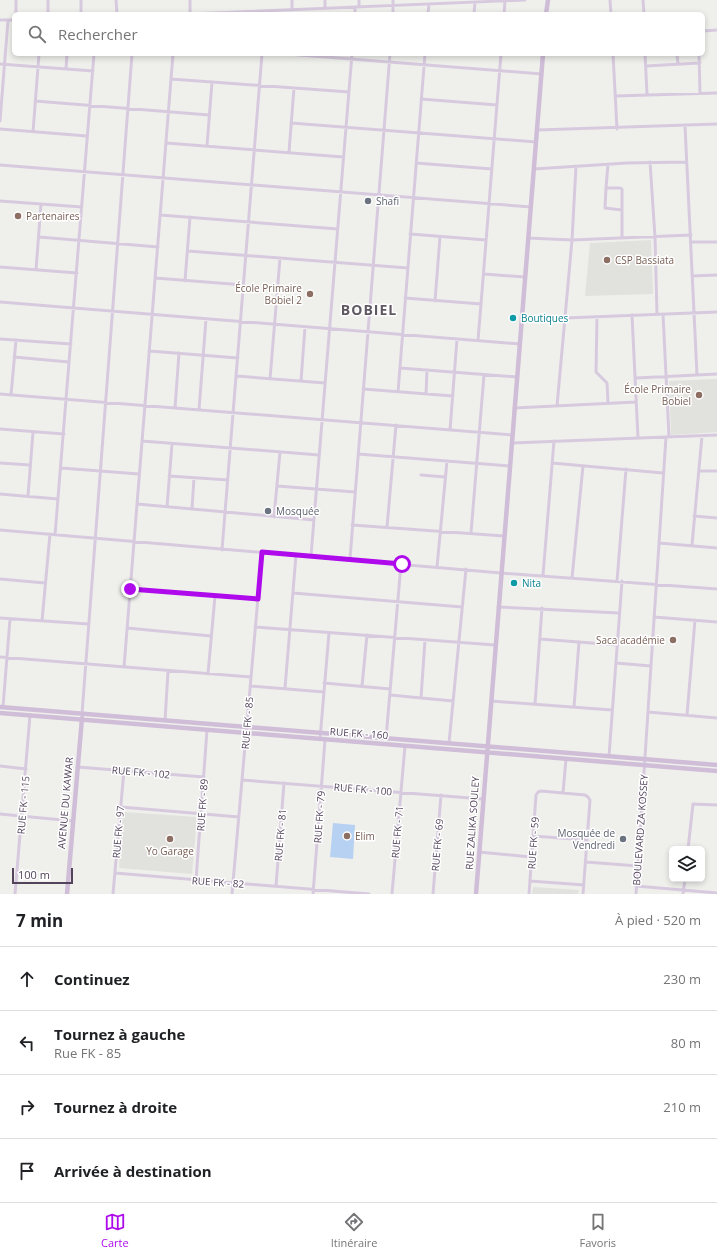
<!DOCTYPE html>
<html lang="fr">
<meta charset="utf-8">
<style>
body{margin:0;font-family:"Open Sans",sans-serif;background:#f6f6f6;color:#202124}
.controls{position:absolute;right:12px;bottom:12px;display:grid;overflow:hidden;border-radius:6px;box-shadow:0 2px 6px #0003}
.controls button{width:36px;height:36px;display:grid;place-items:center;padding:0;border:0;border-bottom:1px solid #e0e0e0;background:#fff;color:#202124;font:20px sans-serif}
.scale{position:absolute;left:12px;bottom:10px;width:61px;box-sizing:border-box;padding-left:4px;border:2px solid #53445c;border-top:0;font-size:11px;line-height:14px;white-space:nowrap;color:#53445c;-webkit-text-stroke:3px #fff;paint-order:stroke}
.stop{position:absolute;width:12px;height:12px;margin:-9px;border:3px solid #ae0aec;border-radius:50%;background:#fff}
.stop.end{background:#ae0aec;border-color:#fff;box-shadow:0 1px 4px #0008}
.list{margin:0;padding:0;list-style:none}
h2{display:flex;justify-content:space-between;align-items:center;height:52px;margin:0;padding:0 16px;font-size:17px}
h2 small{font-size:13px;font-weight:400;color:#757577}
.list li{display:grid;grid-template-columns:26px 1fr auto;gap:12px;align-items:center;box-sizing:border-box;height:64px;padding:0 16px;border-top:1px solid #e0e0e0}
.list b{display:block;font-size:15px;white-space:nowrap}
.list p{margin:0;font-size:13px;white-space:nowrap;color:#757577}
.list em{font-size:13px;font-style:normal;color:#757577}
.icon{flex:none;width:22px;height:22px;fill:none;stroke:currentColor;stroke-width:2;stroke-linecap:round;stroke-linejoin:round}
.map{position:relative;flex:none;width:717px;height:894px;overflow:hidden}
.search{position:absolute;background:#fff;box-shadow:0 2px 6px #0003;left:12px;right:12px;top:12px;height:44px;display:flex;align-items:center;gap:10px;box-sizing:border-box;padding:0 14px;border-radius:6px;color:#757577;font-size:15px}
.sheet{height:308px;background:#fff}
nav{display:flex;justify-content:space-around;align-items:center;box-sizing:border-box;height:56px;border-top:1px solid #e0e0e0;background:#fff;font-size:11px;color:#757577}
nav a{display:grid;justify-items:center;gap:2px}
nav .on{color:#ae0aec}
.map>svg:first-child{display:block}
.education{fill:#e1e1de}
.grass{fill:#b6d1f2}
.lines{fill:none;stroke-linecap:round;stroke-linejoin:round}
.street{stroke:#d7cadf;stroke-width:3}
.secondary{stroke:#d0bdd8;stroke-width:4.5}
.route{stroke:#ae0aec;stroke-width:5}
.worship-dot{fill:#6b7280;stroke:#fff;stroke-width:1.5}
.education-dot{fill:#8d6e63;stroke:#fff;stroke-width:1.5}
.culture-dot{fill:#0f9aa8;stroke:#fff;stroke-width:1.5}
.labels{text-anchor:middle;stroke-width:3;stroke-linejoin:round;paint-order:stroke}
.worship-label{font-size:10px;fill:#5b616d;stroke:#fff;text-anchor:start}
.education-label{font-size:10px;fill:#785e54;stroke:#fff;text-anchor:start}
.culture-label{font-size:10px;fill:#0d838f;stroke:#fff;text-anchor:start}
.street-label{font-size:10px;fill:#53445c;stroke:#fff}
.district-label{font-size:14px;font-weight:bold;letter-spacing:1px;fill:#605962;stroke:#fff}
</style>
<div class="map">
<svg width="717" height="894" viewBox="0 0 717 894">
<rect width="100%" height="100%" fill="#eff0ec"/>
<path class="education" d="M651,240L653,294L585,296L590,243Z
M717,379V432L671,435L669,381Z
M123,812L197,817L192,874L119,868Z
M533,887L579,890L578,894H532Z"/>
<path class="grass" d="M333,823L355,825L353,859L330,857Z"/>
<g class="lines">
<path class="street" d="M48,0V14
M81,0V14
M116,0L117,14
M190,0V14
M292,0V10
M325,0V8
M359,0V7
M610,0L611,14
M643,0L644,14
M16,14V0
M188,14L525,0
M355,14V7
M393,14V0
M428,14L429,4
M474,14L475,2
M504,14L505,1
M0,20H14
M703,31L717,30
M287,54L542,74
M613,54L617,129
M645,54L647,94
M677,54L678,64
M699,54L700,93
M0,64L93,71
M646,66L700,63
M66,69L67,54
M171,79L349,92
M615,96L717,93
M421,99L497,105
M35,101L209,115
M0,121L8,20
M291,123L536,142
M685,126L697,375
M0,129L87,136
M537,130L717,124
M33,132L39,54
M166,143L343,157
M207,146L212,82
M289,152L294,88
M650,162L655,237L657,314
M416,163L492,169
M608,164L606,188H620L622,189V238
M0,165L531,207
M534,169L627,163L686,162
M606,188L605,208L622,210
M0,201L82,207
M160,215L338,229
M410,234L486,240
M39,237L158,247
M528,238L572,240L691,235
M691,242H717
M188,251L408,268
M0,267L77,273
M36,270L41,204
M484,274L525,277
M692,276L717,275
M155,278L244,285
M185,281L190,217
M405,298L481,304L501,54
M435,301L440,237
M0,302L520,344
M663,314L669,437
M632,315L638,438
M597,317L596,372L607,383L608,403
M522,318H565L717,312
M0,339L71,344
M478,340L481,304
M149,351L238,358
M14,357L69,362
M400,368L517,377
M236,376L325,383
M636,378L717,374
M270,379L280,258
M301,381L305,327
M363,389L453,396
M398,392L425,54
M0,394L512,435
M426,394L427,370
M11,395L16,340
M557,406L572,240L576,166
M175,408L179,353
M514,408L636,402
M199,410L206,319
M0,429L64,434
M450,430L457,339
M142,441L319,455
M512,443L717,435
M358,454L510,466
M0,463L30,465
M552,463L663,473
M61,468L139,474
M699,471H717
M421,475L445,477
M169,476L228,480
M277,486L355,492
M0,494L58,499
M28,496L33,432
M137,504L314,520
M167,507L172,444
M192,509L194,478
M694,516L717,518
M274,517L280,452
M352,525L504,536
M387,527L396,425
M0,530L501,573L717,589
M471,533L484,375
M55,535L94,54
M659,543L717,548
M692,545L702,436
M222,550L262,54
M311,556L352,54
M350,559L390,54
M437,567L447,461
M543,575L554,441
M572,578L583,466
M0,579L45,583
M617,581L626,469
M130,589L258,599
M293,593L462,607
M498,607L619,613
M654,617L717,622
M0,618L89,624
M42,621L50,534
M255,627L495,645
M127,628L211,636
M540,639L617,645
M0,657L251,677
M616,663L651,666
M124,667L173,54
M208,674L215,596
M324,683L390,689
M250,686L324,692
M362,686L367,635
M285,688L296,555
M390,695L453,701
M421,698L425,640
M491,701L612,710
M535,704L542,608
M3,707L10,619
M574,707L579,642
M648,712L717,718
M82,714L132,54
M687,715L695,620
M165,721L168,671
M386,738L401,564
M320,739L329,633
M449,743L466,569
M609,756L622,581
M0,766L26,769
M77,767L204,777
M242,780L483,799
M563,793L566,759
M121,807L239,817
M0,814L73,821
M533,836L587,840
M688,849L693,804L717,805
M479,852L531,857
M586,862L638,866
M115,873L369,894
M196,880L207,730
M530,881L584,885
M276,886L284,783
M636,886L717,893
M15,894L30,715
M113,894L124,770
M232,894L262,552
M313,894L325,740
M392,894L405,746
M433,894L441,795
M529,894L536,795L538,792L541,791L585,795L588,797L590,800L583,894
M636,894L666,437
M683,894L685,879"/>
<path class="secondary" d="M546,14L548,0
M0,707L717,765
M0,713L717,771
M67,894L82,718
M476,894L543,54"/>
</g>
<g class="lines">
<path class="route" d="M130,589L258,599L262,552L402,564"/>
</g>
<g class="worship-dot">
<circle cx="368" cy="201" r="4"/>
<circle cx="268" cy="511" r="4"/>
<circle cx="623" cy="839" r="4"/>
</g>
<g class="education-dot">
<circle cx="18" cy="216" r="4"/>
<circle cx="607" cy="260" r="4"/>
<circle cx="310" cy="294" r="4"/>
<circle cx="699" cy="395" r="4"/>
<circle cx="673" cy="640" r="4"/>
<circle cx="347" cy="836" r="4"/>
<circle cx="170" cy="839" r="4"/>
</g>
<g class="culture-dot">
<circle cx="513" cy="318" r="4"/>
<circle cx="514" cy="583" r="4"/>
</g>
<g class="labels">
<g class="worship-label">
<text x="376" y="205">Shafi</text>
<text x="276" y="515">Mosquée</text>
<text x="615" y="837" text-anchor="end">Mosquée de<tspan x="615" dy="12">Vendredi</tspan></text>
</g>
<g class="education-label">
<text x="26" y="220">Partenaires</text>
<text x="615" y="264">CSP Bassiata</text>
<text x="302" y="292" text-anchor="end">École Primaire<tspan x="302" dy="12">Bobiel 2</tspan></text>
<text x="691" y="393" text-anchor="end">École Primaire<tspan x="691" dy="12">Bobiel</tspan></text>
<text x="665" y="644" text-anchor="end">Saca académie</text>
<text x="355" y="840">Elim</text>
<text x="170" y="855" text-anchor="middle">Yo Garage</text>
</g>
<g class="culture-label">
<text x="521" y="322">Boutiques</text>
<text x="522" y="587">Nita</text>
</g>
<g class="street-label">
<text transform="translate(247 723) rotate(-85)" y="4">RUE FK - 85</text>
<text transform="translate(359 733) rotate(4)" y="4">RUE FK - 160</text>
<text transform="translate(141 772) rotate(5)" y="4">RUE FK - 102</text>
<text transform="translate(363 789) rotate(5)" y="4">RUE FK - 100</text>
<text transform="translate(65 803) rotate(-85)" y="4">AVENUE DU KAWAR</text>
<text transform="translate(23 805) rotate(-85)" y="4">RUE FK - 115</text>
<text transform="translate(202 805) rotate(-86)" y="4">RUE FK - 89</text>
<text transform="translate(319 817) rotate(-86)" y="4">RUE FK - 79</text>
<text transform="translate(472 823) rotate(-86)" y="4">RUE ZALIKA SOULEY</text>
<text transform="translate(640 830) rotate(-86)" y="4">BOULEVARD ZA KOSSEY</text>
<text transform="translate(118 832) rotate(-85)" y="4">RUE FK - 97</text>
<text transform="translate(397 832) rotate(-85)" y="4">RUE FK - 71</text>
<text transform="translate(280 835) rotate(-85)" y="4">RUE FK - 81</text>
<text transform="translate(533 843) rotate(-86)" y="4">RUE FK - 59</text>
<text transform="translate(437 845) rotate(-85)" y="4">RUE FK - 69</text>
<text transform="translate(218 882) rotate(4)" y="4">RUE FK - 82</text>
</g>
<g class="district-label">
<text x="369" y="315">BOBIEL</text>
</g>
</g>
</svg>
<div class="controls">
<button><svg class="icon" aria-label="layers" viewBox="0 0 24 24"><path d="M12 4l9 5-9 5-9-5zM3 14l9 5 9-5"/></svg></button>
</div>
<div class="scale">100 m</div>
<div class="stop" style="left:402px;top:564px"></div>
<div class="stop end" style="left:130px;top:589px"></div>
<div class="search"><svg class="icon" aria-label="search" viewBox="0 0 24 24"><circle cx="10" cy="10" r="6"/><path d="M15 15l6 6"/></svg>Rechercher</div>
</div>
<section class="sheet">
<h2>7 min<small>À pied · 520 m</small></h2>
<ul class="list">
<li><svg class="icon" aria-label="ahead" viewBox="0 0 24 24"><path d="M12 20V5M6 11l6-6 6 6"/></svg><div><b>Continuez</b></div><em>230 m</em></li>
<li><svg class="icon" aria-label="left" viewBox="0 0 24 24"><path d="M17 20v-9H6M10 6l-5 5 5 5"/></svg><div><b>Tournez à gauche</b><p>Rue FK - 85</p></div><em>80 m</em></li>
<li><svg class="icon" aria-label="right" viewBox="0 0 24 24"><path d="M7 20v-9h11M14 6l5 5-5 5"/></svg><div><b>Tournez à droite</b></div><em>210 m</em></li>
<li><svg class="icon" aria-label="arrive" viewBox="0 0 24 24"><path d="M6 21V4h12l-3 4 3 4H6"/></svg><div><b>Arrivée à destination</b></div></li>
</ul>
</section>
<nav>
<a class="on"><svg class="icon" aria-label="map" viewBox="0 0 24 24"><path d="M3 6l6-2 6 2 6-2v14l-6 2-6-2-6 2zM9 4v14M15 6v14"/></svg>Carte</a>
<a><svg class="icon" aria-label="directions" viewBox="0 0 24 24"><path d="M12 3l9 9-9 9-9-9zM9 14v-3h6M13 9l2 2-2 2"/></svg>Itinéraire</a>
<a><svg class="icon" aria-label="saved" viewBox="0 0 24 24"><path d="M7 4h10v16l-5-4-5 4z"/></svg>Favoris</a>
</nav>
